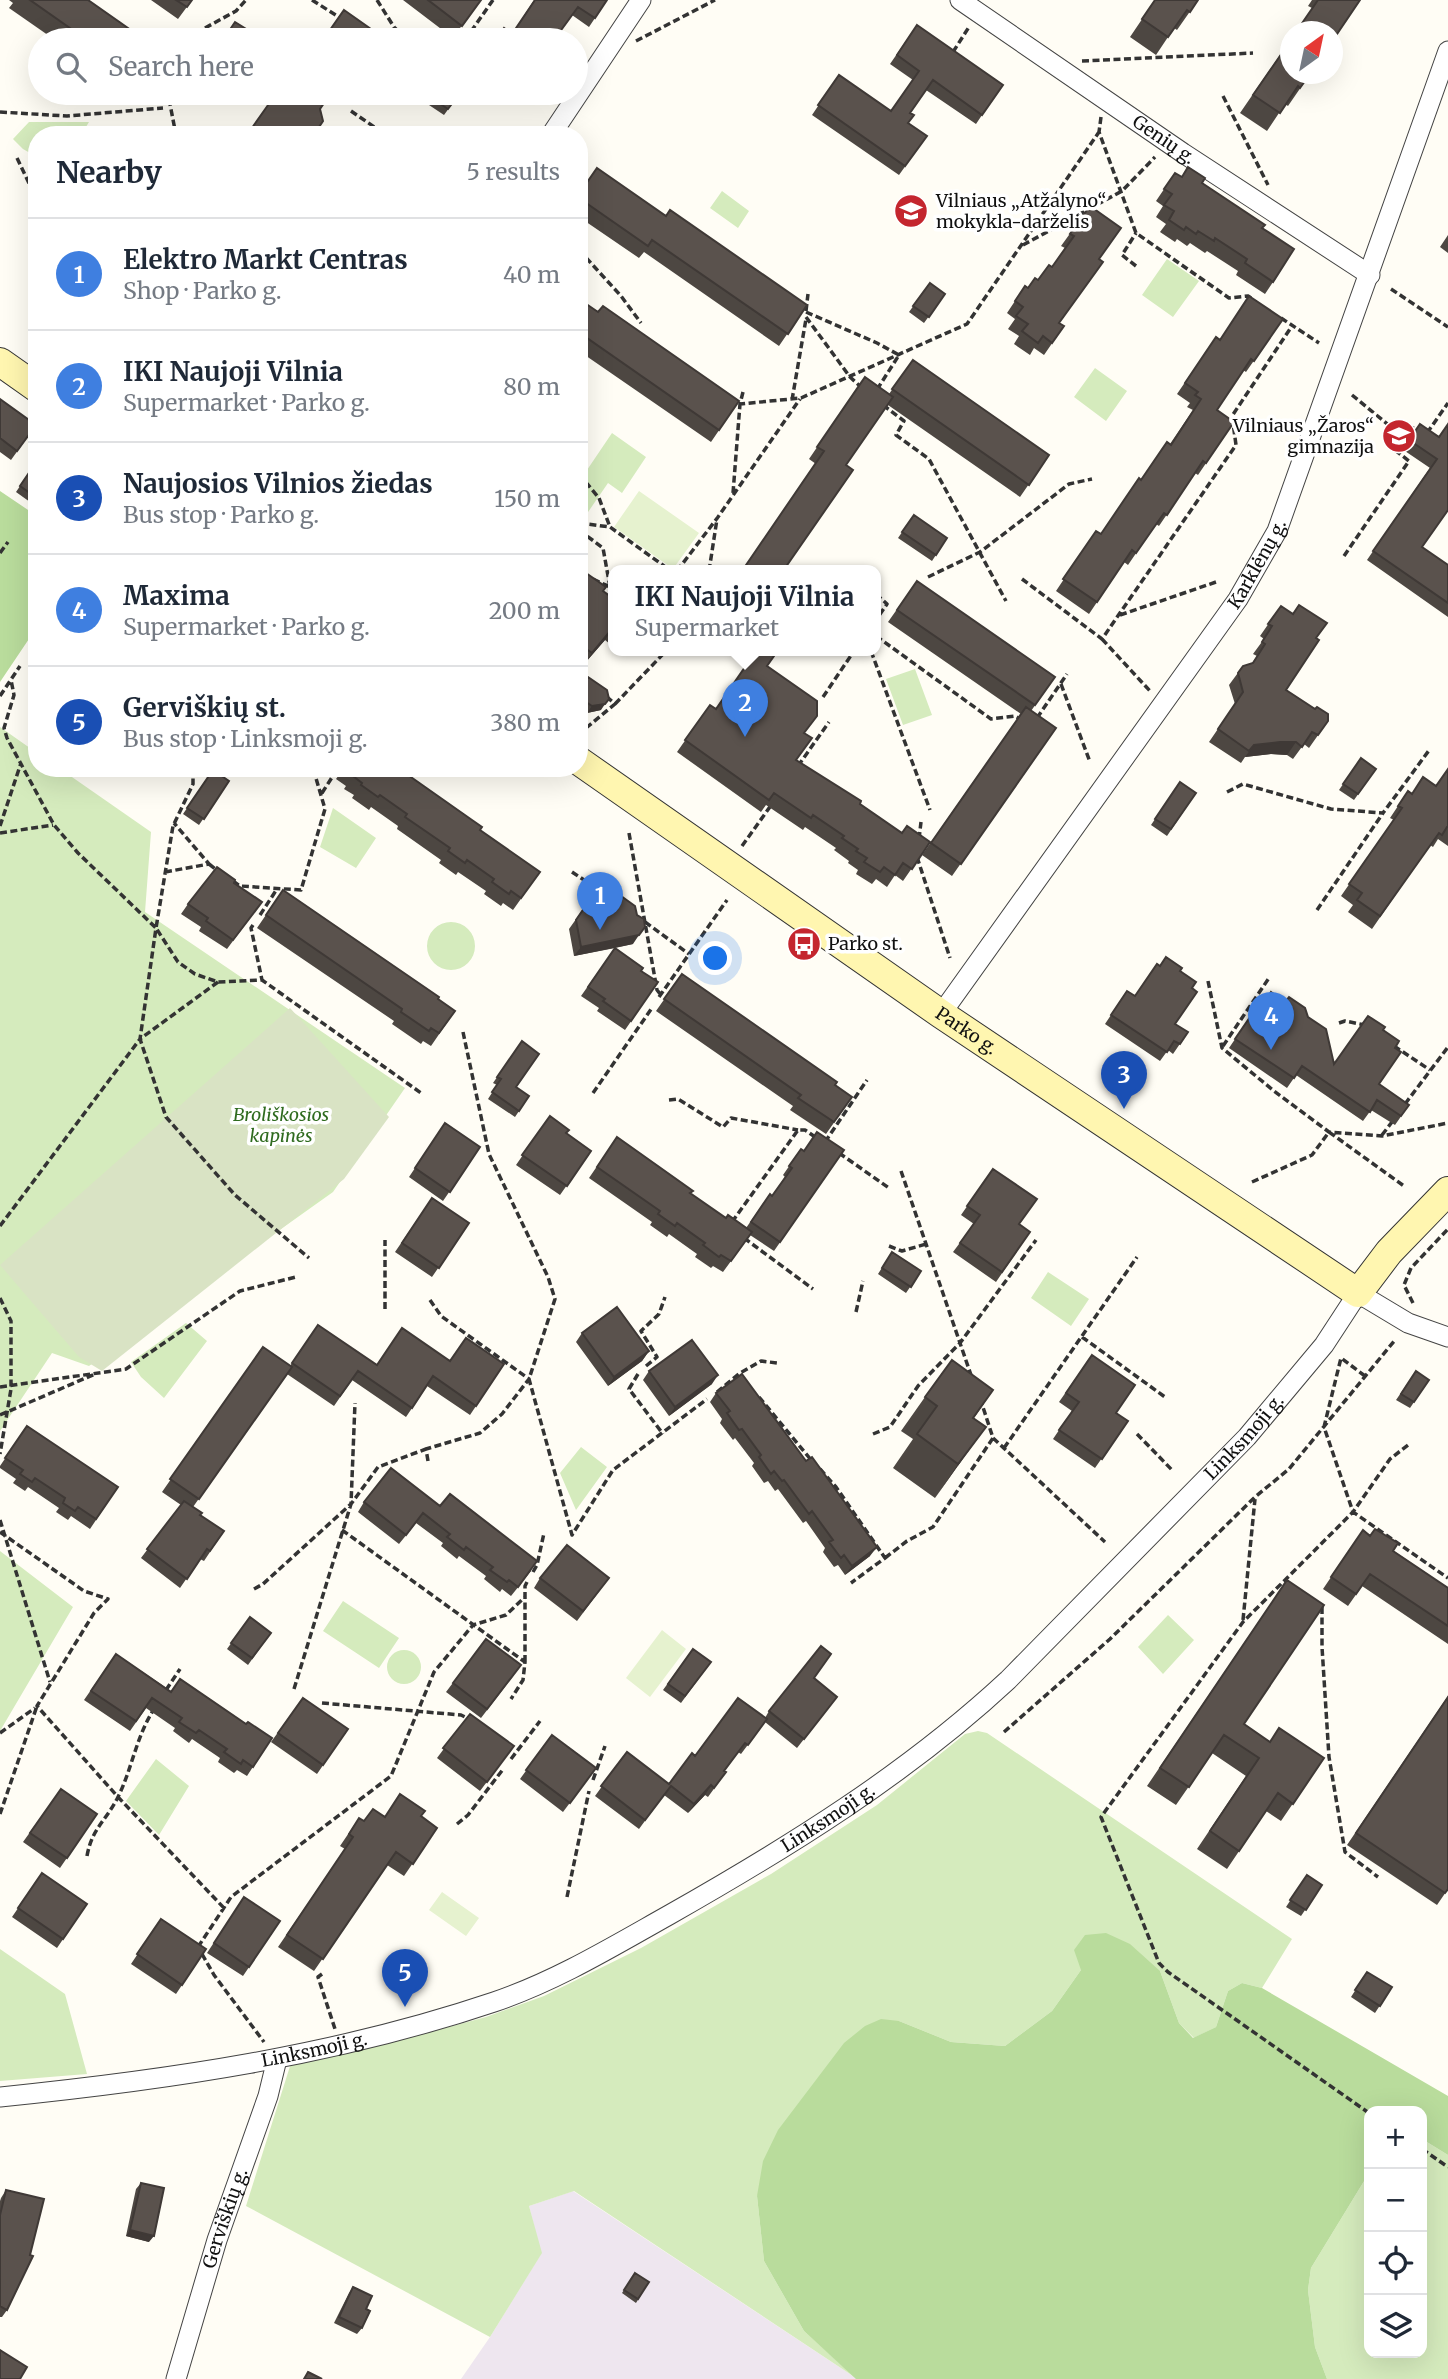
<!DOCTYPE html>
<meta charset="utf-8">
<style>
body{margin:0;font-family:Merriweather,serif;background:#f6f6f7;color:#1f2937}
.controls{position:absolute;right:21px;bottom:21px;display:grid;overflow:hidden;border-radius:14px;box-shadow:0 7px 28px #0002}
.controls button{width:63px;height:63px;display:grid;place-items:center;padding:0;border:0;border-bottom:2px solid #e0e1e3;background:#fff;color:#1f2937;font:35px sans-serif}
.compass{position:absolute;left:1280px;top:21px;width:63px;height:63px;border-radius:50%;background:#fff;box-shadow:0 7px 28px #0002;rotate:33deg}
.you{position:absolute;left:716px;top:959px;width:24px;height:24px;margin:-18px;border:5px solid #fff;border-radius:50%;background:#1a73e8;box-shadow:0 0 0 10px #1a73e833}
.badge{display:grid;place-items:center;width:46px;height:46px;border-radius:50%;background:#d93025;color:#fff;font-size:23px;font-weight:700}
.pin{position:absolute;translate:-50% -58px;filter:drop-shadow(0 2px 4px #0008)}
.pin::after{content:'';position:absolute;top:37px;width:24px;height:21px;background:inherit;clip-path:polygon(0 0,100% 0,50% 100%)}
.popup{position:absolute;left:608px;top:565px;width:273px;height:91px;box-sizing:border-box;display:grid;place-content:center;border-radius:14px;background:#fff;filter:drop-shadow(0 2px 5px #0005);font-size:23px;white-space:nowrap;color:#747a83}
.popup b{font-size:26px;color:#1f2937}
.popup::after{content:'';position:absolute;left:50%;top:100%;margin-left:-14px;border:14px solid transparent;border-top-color:#fff}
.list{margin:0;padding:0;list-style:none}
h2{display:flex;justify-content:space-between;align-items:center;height:91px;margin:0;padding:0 28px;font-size:30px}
h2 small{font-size:23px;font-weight:400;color:#747a83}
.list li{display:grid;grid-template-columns:46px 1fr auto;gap:21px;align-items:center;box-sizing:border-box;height:112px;padding:0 28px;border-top:2px solid #e0e1e3}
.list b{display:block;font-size:26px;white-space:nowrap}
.list p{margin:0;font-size:23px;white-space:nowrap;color:#747a83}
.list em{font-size:23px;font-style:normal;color:#747a83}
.icon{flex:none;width:38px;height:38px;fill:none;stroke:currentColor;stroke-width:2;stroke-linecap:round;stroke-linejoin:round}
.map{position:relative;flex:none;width:1448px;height:2379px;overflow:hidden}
.search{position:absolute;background:#fff;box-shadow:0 7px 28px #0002;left:28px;top:28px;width:560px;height:77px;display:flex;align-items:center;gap:18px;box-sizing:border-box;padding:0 24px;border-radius:38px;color:#747a83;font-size:26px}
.panel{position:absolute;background:#fff;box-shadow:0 7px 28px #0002;left:28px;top:126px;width:560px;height:651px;border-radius:28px}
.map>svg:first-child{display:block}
.industrial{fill:#eee6ef}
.green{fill:#d5ebbd}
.forest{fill:#b9dc9c}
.cemetery{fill:#d9e3c4}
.pitch{fill:#e6f2cf}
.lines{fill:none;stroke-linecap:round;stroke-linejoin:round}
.street-casing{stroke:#444;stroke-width:21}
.secondary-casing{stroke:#333;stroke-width:30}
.path{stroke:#333;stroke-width:3.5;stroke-dasharray:7 3.5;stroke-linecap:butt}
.street{stroke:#fff;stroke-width:19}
.secondary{stroke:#fff6b0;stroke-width:28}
.wall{fill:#4d4742}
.shaded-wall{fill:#3f3936}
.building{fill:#5a524d;stroke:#3f3936;stroke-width:2}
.labels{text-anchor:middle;stroke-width:7;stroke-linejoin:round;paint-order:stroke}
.street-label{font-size:18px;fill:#111;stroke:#fff}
.poi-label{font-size:18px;fill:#111;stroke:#fff;text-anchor:start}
.park-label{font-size:18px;font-style:italic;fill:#2f6b1f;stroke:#fff}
</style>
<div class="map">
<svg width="1448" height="2379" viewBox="0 0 1448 2379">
<rect width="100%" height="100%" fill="#fffdf5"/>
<path class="industrial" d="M573,2191L856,2378V2379H461L490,2337L541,2254L529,2206Z"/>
<path class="green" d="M29,122H89L81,135H37V157L23,149L13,139Z
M722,191L749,211L738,228L710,208Z
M1167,259L1199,281L1173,317L1142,295Z
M1095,368L1127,391L1106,421L1074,397Z
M612,433L646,457L622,493L608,483L586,515L579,510V465L587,470Z
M915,669L932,715L903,725L886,679Z
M0,727L37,753V768H59L151,832L145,912L405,1088L333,1192L89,1366L52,1353L0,1431Z
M333,808L376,838L356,868L320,847Z
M427 946a24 24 0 1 1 48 0a24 24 0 1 1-48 0Z
M1048,1272L1089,1299L1071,1326L1031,1298Z
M186,1323L207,1341L164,1398L141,1377L131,1362Z
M581,1447L607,1467L576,1510L560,1473Z
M0,1551L73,1607L0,1731Z
M343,1601L399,1638L379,1668L323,1631Z
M1168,1615L1194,1640L1163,1674L1138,1647Z
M387 1667a17 17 0 1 1 34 0a17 17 0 1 1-34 0Z
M978,1731L987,1733L1292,1939L1262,1988L1242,1983L1228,1991L1216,2027L1194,2038L1179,2023L1160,1971L1081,1970L1052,2011L1005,2046L951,2042L899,2021L757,2196L764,2261L804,2331L856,2378L574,2191L529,2206L542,2253L490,2337L246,2206L291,2063L404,2039L486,2017L544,1996L641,1948L771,1874L877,1805L965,1734Z
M156,1759L189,1786L159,1835L126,1801Z
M0,1949L65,1994L87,2074L0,2081Z
M1422,2139L1448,2155V2379H1327L1315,2347L1308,2290L1311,2268L1369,2173V2353H1422Z"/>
<path class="forest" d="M0,491L37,516V627L0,682Z
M1106,1933L1130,1944L1160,1971L1179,2023L1193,2038L1216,2027L1228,1991L1242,1983L1262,1988L1448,2096V2155L1422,2139V2111H1369V2173L1311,2268L1308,2290L1315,2347L1327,2379H856L804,2331L764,2261L757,2196L763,2161L778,2130L844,2043L865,2026L881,2019L899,2021L951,2042L1005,2046L1052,2011L1081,1970L1074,1950L1085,1935Z"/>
<path class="cemetery" d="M290,1008L389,1117L344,1179L102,1371L79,1357L0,1265Z"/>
<path class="pitch" d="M639,491L699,533L673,569L614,527Z
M662,1630L686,1649L650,1697L626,1678Z
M442,1892L479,1918L466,1936L429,1910Z"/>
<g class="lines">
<g class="street-casing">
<g id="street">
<path id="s1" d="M960,0L1183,153L1370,275"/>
<path d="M551,135L641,0"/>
<path id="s2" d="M941,1014L1238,599L1277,531L1448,51"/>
<path id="s3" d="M0,2097C167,2080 334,2056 494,2002C556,1981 612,1947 669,1915C789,1847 907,1774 1008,1680L1247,1437L1324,1345L1358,1293L1408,1323L1448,1337"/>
<path id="s4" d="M176,2379L217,2240L268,2096L277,2059"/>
</g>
</g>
<g class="secondary-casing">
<g id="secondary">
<path d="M0,362L37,388"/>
<path id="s5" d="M579,761L941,1014L1358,1293L1389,1252L1448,1191"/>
</g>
</g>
<path class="path" d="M312,0L342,19
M377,0L394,27L407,40
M205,28L236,11L246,0
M374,34L392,40
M465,40L493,0
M636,41L715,0
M953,52L969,27
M1082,61L1253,53
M1223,96L1268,185
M169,99L176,135
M351,111L386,135
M0,112L67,116L163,108
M1101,117L1099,132L1136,233L1229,298L1248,296L1251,298
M17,158L37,200
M1023,245L1122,191L1155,157
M579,250L621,296L641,323
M1136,266L1122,255L1136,233
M1391,289L1448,327
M806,311L808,294
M806,312L877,343L899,355L878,388
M806,317L850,377L861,387
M1281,318L1319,343
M743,392L740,404L801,398L967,324L1099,132
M1352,395L1408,441
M792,400L806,319
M883,405L904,421L896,435L929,459L1006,601
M29,429L33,432L37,442
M1427,433L1448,403
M34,458L37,444
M579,474L599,498L610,527
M733,493L740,404
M579,523L610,527L671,571
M579,530L603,548L610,587
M0,553L8,542
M1344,556L1409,461L1395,450L1410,427L1420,430
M677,571L718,517L800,399
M709,571L717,519
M928,577L980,552L1069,484L1092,479
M593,579L610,587
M1022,579L1102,639L1236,445L1232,416L1292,326
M876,594L887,604L876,620
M1120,615L1216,582
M876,636L991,719L1015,716L1022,720
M1102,639L1150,691
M871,651L930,810
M1061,684L1090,762
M0,696L20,666
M823,697L854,651
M615,704L666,651
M1037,718L1067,674
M586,728L615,704L607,697
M798,766L829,722
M193,768V784L173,826L156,928L178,962L195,974L218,982L262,980L421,1093
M1227,792L1243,784L1331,809L1383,813L1430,749
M322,793L338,768
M0,826L21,763
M0,833L53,825
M629,833L657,990L661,995
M919,839L921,822
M742,846L772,804
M917,857L950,958
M209,864L218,871
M165,872L209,864L174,823
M572,872L602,892
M233,881L240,886L301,890L325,809L313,768
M1317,910L1383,813
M260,915L277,889
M645,922L689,954
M253,925L251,928L262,980
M1208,981L1222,1048L1274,1091L1329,1132L1382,1136L1448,1123
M218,982L140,1039L166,1117L235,1195L309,1258
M659,997L727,900
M1339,1023L1345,1021L1365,1025
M463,1032L489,1154L548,1277L555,1299L529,1379L572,1535L613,1470L707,1399
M1223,1046L1269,978
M1394,1046L1430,1070
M593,1093L652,1008
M669,1100L678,1099L723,1127L731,1118L798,1130
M1405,1104L1448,1047
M1382,1135L1392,1122
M825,1142L867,1080
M839,1153L889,1188
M901,1171L972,1378
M1252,1182L1312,1155L1329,1132L1404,1186
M732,1222L798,1130H805L818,1139
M0,1226L140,1039L156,928L78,853L54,825L7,738L4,728L14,695L11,680
M744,1238L813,1289
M889,1246L902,1251L926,1244
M0,1298L11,1321V1389L0,1454
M1413,1303L1404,1285L1411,1268L1448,1229
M385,1309V1240
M856,1312L863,1281
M1082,1337L1165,1397
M646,1366L657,1357L641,1331L659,1314L665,1297
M638,1374L629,1389L663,1434
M1365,1376L1341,1358L1324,1427L1353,1512L1448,1578
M0,1387L126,1369L240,1291L296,1277
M717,1392L740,1373L761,1361L777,1363
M759,1397L812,1461
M0,1415L95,1374
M873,1434L890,1427L918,1386L960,1343L1036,1240
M1137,1434L1172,1470
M993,1438L1105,1542
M1004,1448L1137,1257
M428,1461L426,1449L480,1433L502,1414L529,1379L441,1316L430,1300
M820,1469L836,1487L885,1558L851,1583
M0,1520L50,1682
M342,1530L525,1662L523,1680L511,1699
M0,1532L84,1591L108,1599L94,1613L37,1706L118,1797L224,1908
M885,1558L907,1541L933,1527L993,1438L981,1401
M533,1572L537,1565L544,1533
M254,1589L263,1584L351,1504L378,1467L426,1449
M1322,1607V1647L1329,1757L1345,1852L1378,1877
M1243,1620L1255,1499
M525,1662V1586L527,1582
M294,1689L351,1504L355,1403
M166,1690L180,1669
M322,1703L461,1715L467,1718
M1004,1732L1110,1639L1255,1497L1289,1469L1395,1340
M0,1733L35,1708
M511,1759L540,1721
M593,1780L605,1746
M0,1814L37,1706
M457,1824L468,1815L504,1768
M87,1856C92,1828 106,1821 118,1797C132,1769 136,1737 154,1709
M567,1897L589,1791
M198,1947L231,1897L391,1776L434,1672L473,1625L506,1615L525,1597
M202,1954L214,1975L264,2042
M322,1974L318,1977L335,2029
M1369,2113L1168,1972L1159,1963L1101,1817L1243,1622L1353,1512L1390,1459L1408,1445
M1422,2149L1448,2167"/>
<use href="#street" class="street"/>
<use href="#secondary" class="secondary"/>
</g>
<path class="wall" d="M9,0H88L145,40H55L9,8L13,3Z
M151,0H192L178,19Z
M403,0H480L453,38Z
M534,0H607L589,27L572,15L559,33L512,34Z
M1155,0H1198L1177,30L1174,28L1156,55L1130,37Z
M1312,0H1360L1312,8L1308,6Z
M917,25L982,115L976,124L926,90L910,113L908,123L927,136L899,175L812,115L839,75L891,111L913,80L890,64Z
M1291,39L1310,74L1288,106L1285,104L1267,131L1240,113Z
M129,93H148L142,102Z
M429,93H460L444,115L423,101Z
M531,93H547L542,100Z
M1175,173L1182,177L1202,183L1262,228L1273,282L1265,294L1236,275L1238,271L1207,251L1205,253L1190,243L1187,246L1177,239L1175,242L1160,232L1166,224L1156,217L1163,206L1156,201Z
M579,193L666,216L807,305L779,346L644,252L639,258L579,217Z
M1090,206L1099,259L1059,323L1064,326L1044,355L1034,348L1030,355L1014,344L1019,336L1008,329L1015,319L1007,313L1025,286L1028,288L1038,280L1052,267L1065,248L1061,246Z
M1448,235V253L1440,247Z
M930,283L945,294L924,323L909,312Z
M579,299L598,312L739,401L711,442L579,351Z
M1283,319L1246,372L1243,370L1217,410L1234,422L1198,475L1195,473L1159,526L1156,524L1128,565L1124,562L1089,614L1056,591L1096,531L1101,534L1170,444L1193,410L1187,407L1190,403L1177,394L1216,337L1219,340Z
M913,360L1049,455L1020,497L888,405L816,464L809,459L865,377L889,394Z
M0,399L36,425L11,460L0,452Z
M1420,424L1439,437L1448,424L1422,547L1448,565V617L1367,560L1430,468L1402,449Z
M33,467L37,470V507L16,492Z
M914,515L947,538L932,561L898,538Z
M917,581L1055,677L1031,711L1056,728L952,876L922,855L1021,714L888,622Z
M579,583L603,591L614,599V639L610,644L605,640L585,663L579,658Z
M1281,606L1316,638L1286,690L1328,721L1309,748L1304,744L1293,759L1287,755L1271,754L1245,757L1241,763L1209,742L1235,704L1229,685L1243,666L1252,663L1257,656L1253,654L1264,639L1260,636Z
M767,666L805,733L797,760L902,833L930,842L903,881L895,875L887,887L876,879L872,884L856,874L858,870L848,863L849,861L834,850L836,848L805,827L803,830L766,805L761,812L677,752L710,705L716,709Z
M579,689L601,710L587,713L579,707Z
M1361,758L1376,769L1354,800L1339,790Z
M344,768H398L480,830L540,872L513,910L503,903L501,906L484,894L486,891L458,872L456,875L439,863L441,860L397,829L398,826L371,807L369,810L352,798L354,795L344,789L346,786L336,779Z
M1448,769V846L1438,839L1433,847L1430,845L1372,929L1348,912L1353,905L1341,896L1394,820L1390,818L1408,791L1412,794L1436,786Z
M213,770L229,781L199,825L183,814Z
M1180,782L1196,793L1167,836L1151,825Z
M234,883L262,902L227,949L199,931L201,927L181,914L188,904Z
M283,890L455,1011L431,1046L423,1041L421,1044L392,1024L394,1021L257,928Z
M596,891L633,944L615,948L641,971L658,982L625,1030L597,1011L599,1008L581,996L615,948L574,956L569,929Z
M1160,966L1180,971L1192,988L1175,1024L1188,1032L1173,1054L1168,1050L1160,1061L1105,1024L1127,991L1135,996Z
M682,974L852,1097L826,1134L790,1110L793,1106L656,1011Z
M1263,998L1308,1017L1334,1064L1383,1030L1395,1048L1379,1084L1409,1105L1395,1125L1371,1110L1363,1121L1296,1075L1287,1088L1229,1048Z
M522,1041L516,1087L529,1096L515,1117L488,1099L497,1085L493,1083Z
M550,1116L566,1133L591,1151L560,1195L516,1165Z
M445,1123L480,1147L443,1201L409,1177Z
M617,1137L690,1193L726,1218L746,1228L770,1194L772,1196L785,1177L783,1175L801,1149L804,1151L844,1150L774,1251L750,1235L723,1272L713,1266L711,1268L695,1257L697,1254L669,1234L667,1237L650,1225L652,1222L589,1178Z
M993,1169L1019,1224L1030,1232L996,1282L953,1252L974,1224L961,1215Z
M432,1198L469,1223L432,1277L395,1252Z
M892,1252L921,1271L906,1293L878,1274Z
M318,1325L377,1365L450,1361L504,1364L470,1415L427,1386L406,1417L352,1380L334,1406L287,1374L193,1507L200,1515L224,1531L204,1561L200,1559L180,1588L141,1558L181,1505L162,1492L263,1347L290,1366Z
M582,1333L649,1351L642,1361L608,1386L576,1342Z
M1092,1355L1116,1413L1128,1421L1095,1468L1053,1439L1072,1411L1059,1402Z
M649,1371L712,1384L669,1416L643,1380Z
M1416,1371L1429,1380L1410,1408L1396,1400Z
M993,1390L974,1418L962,1460L935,1498L893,1468L913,1439L901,1431L925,1397Z
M716,1393L870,1556L845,1575L838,1565L834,1567L823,1552L825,1548L806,1521L803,1523L778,1489L775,1491L768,1481L764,1483L752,1466L754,1463L735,1438L733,1440L720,1423L722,1419L710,1402Z
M27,1426L118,1487L90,1529L71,1516L68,1520L56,1512L59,1508L28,1487L25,1491L13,1483L16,1479L0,1468V1466Z
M364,1502L440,1506L531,1571L511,1596L502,1589L500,1592L484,1579L486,1576L459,1556L457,1559L441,1546L443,1543L416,1523L399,1544L358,1512Z
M1363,1530L1448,1588V1644L1362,1586L1348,1606L1323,1589Z
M540,1578H609L577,1621L534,1588Z
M1287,1580L1244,1724L1270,1742L1324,1758L1281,1821L1266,1811L1227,1869L1197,1849L1246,1776L1212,1753L1176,1805L1147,1786Z
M250,1617L271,1633L248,1665L227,1649Z
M486,1639L514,1675L481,1718L446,1692Z
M693,1649L711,1662L681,1703L663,1690Z
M116,1654L171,1691L246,1724L272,1738L247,1776L237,1770L234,1773L218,1762L220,1758L192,1739L189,1743L173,1731L175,1728L146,1708L130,1731L84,1700Z
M814,1678L837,1697L797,1748L765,1722L741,1754L738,1752L724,1771L726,1772L708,1797L705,1795L688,1813L664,1795L639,1829L595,1796L627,1752L669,1784L695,1756L765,1718L769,1711Z
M1448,1696V1889L1437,1905L1347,1845Z
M303,1698L348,1729L317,1774L271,1742Z
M470,1714L514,1746L480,1791L437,1758Z
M552,1735L596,1768L563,1812L520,1779Z
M61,1789L97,1814L60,1868L23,1842Z
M421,1816L437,1828L404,1876L387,1865L314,1971L278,1947L345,1849L340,1846L359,1818L364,1821L384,1817Z
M42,1873L87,1904L57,1948L12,1917Z
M1307,1875L1322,1885L1301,1916L1286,1907Z
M244,1897L280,1921L243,1976L207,1953Z
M161,1919L206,1949L176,1994L131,1964Z
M1367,1972L1392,1987L1375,2013L1351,1997Z
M141,2183L149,2242L126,2236L136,2189Z
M6,2190L7,2310L2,2317H0V2201L1,2198Z
M635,2273L649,2282L636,2303L622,2293Z
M353,2287L366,2309L362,2328L357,2334L334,2323L349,2293Z"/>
<path class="shaded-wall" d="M611,630L605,640L585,663L592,653Z
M605,704L601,710L587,713L592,706Z
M1280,742H1296L1287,755L1271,754L1245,757L1254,745Z
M639,935L633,944L574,956L581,947Z
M649,1351L642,1361L608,1386L614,1377Z
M718,1375L712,1384L669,1416L675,1407Z
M986,1427L962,1460L935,1498L958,1464Z
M877,1547L870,1556L845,1575L852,1566Z
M711,1785L705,1795L688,1813L694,1804Z
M130,2230L154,2236L149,2242L126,2236Z"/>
<path class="building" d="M30,0H88L145,40H87Z
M176,0H192L187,7Z
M428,0H481L462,26Z
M535,0H607L595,18L578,7L559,33L569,40H496L504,28L512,34Z
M1155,0H1198L1190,12L1187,10L1168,37L1142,19Z
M1318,0H1360L1333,40V32H1296Z
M344,10L378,34L374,40H323Z
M235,22L251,32L245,40H223Z
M917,25L1003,85L982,115L933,80L910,113L914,115L908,123L927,136L905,166L818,105L839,75L891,111L919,71L897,55Z
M1291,40V74H1310L1300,88L1298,86L1280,113L1253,95Z
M281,93H331L320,109L323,121L315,133L306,135H301L298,133L297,135H247L273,98L276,100Z
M429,93H460L448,109L427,95Z
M1188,167L1205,178L1202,183L1265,225L1262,228L1294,249L1273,282L1245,263L1247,259L1215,238L1214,241L1198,231L1196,234L1186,227L1184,230L1169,220L1174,211L1164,205L1172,194L1164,189L1175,173L1182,177Z
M597,168L666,216L670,210L807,305L788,334L652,240L648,246L579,198V194Z
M1090,206L1121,228L1099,259L1103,262L1059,323L1064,326L1052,343L1043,336L1038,343L1022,331L1028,324L1016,316L1023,307L1015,301L1025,286L1028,288L1035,278L1038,280L1049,265L1052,267L1074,236L1070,234Z
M930,283L945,294L929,317L913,306Z
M1249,296L1283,319L1254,361L1251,359L1217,410L1234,422L1206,463L1203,461L1167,515L1164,513L1136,553L1132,550L1097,602L1063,579L1096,531L1101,534L1139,478L1141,480L1167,442L1171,445L1201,399L1195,395L1198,392L1185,383L1216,337L1220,340Z
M579,299L598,312L603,306L739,401L719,430L584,336L579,343Z
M913,360L1049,455L1029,485L892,389Z
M865,377L893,397L846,465L853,470L783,571H742L824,451L817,447Z
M0,399L36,425L17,451L0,438Z
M1420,424L1439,437L1448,424V510L1422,547L1448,565V603L1373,551L1437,459L1409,440Z
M33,467L37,470V498L20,486Z
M914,515L947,538L936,555L902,532Z
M586,573L606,587L603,591L614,599V632L611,630L592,653L579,644V583Z
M917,581L1055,677L1035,705L897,610Z
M1299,605L1327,623L1316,638L1319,640L1286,690L1315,709L1317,707L1328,714V721L1318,735L1312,732L1302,747L1296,742H1280L1254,745L1249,751L1218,729L1243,692L1238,673L1243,666L1253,663L1265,644L1262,642L1272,626L1268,624L1281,606L1293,614Z
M756,651H767L774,656L767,666L817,701V716L804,733L812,738L796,760L861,801L860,804L902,833L907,826L930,842L912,869L903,863L895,875L884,867L880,872L864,862L867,858L856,851L858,849L842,838L844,836L813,815L811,818L774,793L769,800L685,740L710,705L716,709Z
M588,677L607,690L609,699L605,704L592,706L580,698L579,689Z
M1026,707L1056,728L961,864L931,843Z
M1361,758L1376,769L1358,794L1343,784Z
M347,768H398L472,820L482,827L480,830L540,872L521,898L511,891L509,894L492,882L494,879L467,860L465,863L448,851L450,848L405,817L407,814L380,795L378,797L361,785L362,783L353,776L355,773Z
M1448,769V827H1447L1442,835L1439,833L1380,916L1357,900L1362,893L1349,884L1402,808L1398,806L1408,791L1412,794L1423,777L1436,786Z
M213,770L229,781L204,819L187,808Z
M1180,782L1196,793L1171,829L1155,819Z
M217,867L235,880L234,883L262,902L233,940L206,921L208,918L188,904Z
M610,888L635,906L637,915L644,919L645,927L639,935L581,947L576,920L596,891Z
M283,890L439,997L438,999L455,1011L439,1033L431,1028L429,1031L401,1012L402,1009L266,915Z
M615,948L643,968L641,971L658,982L631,1021L603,1001L605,999L588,987Z
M1166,957L1182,968L1180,971L1196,982L1192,988L1197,992L1175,1024L1188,1032L1180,1044L1174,1041L1167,1052L1111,1015L1127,991L1135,996L1157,964L1160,966Z
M682,974L837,1082L835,1085L852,1097L834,1122L798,1098L801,1095L664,999Z
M1271,992L1285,1002L1289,997L1305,1008L1308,1017L1326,1029L1334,1064L1368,1016L1385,1027L1383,1030L1399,1041L1395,1048L1401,1052L1379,1084L1409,1105L1401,1116L1377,1100L1370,1112L1302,1066L1294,1078L1235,1039L1263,998L1266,1000Z
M522,1041L539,1054L516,1087L529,1096L519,1111L492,1092L501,1079L497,1077Z
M550,1116L569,1130L566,1133L591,1151L567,1186L522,1155Z
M445,1123L480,1147L450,1192L415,1168Z
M817,1132L844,1150L780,1242L751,1222L770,1194L772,1196L792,1168L789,1166L801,1149L804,1151Z
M617,1137L693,1191L690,1193L726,1218L728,1215L752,1232L731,1261L721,1255L719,1257L703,1245L705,1243L677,1223L675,1226L658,1214L660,1211L597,1167Z
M993,1169L1037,1199L1019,1224L1030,1232L1002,1272L960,1243L980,1215L967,1206Z
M432,1198L469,1223L439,1268L402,1243Z
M892,1252L921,1271L911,1287L882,1268Z
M617,1307L649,1351L614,1377L582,1333Z
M318,1325L377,1365L402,1328L450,1361L466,1338L504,1364L476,1406L433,1376L412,1408L358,1371L340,1396L292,1363Z
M692,1340L718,1375L675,1407L649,1371Z
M263,1347L292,1367L199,1499L170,1479Z
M1092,1355L1135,1385L1116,1413L1128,1421L1102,1459L1059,1430L1079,1402L1066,1393Z
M952,1360L993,1390L973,1418L986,1427L958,1464L917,1434L937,1406L925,1397Z
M1416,1371L1429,1380L1414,1402L1401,1394Z
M742,1374L806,1461L812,1457L877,1547L852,1566L844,1555L841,1558L829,1542L833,1540L812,1511L809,1514L784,1480L782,1481L774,1471L771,1474L759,1457L761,1455L742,1429L739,1430L727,1413L730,1411L716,1393Z
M27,1426L118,1487L96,1519L78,1507L75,1511L63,1503L65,1498L35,1478L32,1482L20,1474L23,1470L5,1458Z
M391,1468L440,1506L450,1494L537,1561L518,1587L509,1580L507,1582L490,1570L493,1567L466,1547L464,1550L447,1537L450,1534L423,1513L406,1535L364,1502Z
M184,1501L202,1513L200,1515L224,1531L210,1551L207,1549L187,1579L147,1549Z
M1375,1529L1398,1543L1393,1551L1448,1588V1626L1370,1574L1356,1594L1331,1577L1363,1530L1370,1536Z
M567,1545L609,1578L583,1611L540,1578Z
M1287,1580L1324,1605L1244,1724L1270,1742L1279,1728L1324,1758L1293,1804L1278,1793L1239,1851L1210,1831L1259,1758L1224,1735L1189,1787L1160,1768Z
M250,1617L271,1633L252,1658L231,1643Z
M486,1639L521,1665L487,1709L453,1683Z
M821,1646L831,1654L814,1678L837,1697L804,1739L769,1711Z
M693,1649L711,1662L685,1696L668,1684Z
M116,1654L171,1692L180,1679L246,1724L248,1722L272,1738L253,1767L243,1760L241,1764L224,1752L227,1749L199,1730L196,1733L179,1722L182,1718L152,1698L136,1721L91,1691Z
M1448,1697V1889L1445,1893L1356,1833Z
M303,1698L348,1729L323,1765L278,1733Z
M738,1698L767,1719L748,1745L745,1743L724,1771L726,1772L714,1788L711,1785L694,1804L671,1786L645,1820L601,1786L627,1752L669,1784L692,1753L695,1756Z
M470,1714L514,1746L487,1782L443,1748Z
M552,1735L596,1768L570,1803L526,1770Z
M61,1789L97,1814L67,1858L30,1833Z
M400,1794L425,1811L421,1816L437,1828L413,1864L396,1852L323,1959L287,1935L353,1837L349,1834L359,1818L364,1821L373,1809L385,1817Z
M42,1873L87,1904L63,1939L18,1908Z
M1307,1875L1322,1885L1306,1910L1290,1900Z
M244,1897L280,1921L249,1967L214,1943Z
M161,1919L206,1949L182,1985L137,1954Z
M1367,1972L1392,1987L1380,2006L1355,1990Z
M141,2183L164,2188L154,2236L130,2230Z
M6,2190L44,2199L30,2255L33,2256L7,2310L0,2306V2215Z
M635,2273L649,2282L638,2299L624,2290Z
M353,2287L372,2296L366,2309L370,2311L362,2328L339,2317Z
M0,2350L27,2367L20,2379H0Z
M308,2372L322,2379H304Z"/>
<defs>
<g id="school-disc" transform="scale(1.75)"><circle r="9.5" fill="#c4262e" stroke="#fff"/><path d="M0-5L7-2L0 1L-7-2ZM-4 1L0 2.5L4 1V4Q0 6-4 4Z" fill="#fff"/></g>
<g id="bus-disc" transform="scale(1.75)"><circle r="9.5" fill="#c4262e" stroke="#fff"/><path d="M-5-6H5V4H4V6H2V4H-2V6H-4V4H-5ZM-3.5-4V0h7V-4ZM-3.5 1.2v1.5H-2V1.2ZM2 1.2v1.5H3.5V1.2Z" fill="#fff"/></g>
</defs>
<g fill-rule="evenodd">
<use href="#school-disc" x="911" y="211"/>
<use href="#school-disc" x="1399" y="436"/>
<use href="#bus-disc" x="804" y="944"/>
</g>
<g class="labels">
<g class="street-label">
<text dy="6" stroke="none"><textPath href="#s1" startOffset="247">Genių g.</textPath></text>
<text dy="6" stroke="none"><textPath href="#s2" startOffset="550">Karklėnų g.</textPath></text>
<text dy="6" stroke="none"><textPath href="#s5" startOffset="472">Parko g.</textPath></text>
<text dy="6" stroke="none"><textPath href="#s3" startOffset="1452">Linksmoji g.</textPath></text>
<text dy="6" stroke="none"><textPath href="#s3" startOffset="886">Linksmoji g.</textPath></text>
<text dy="6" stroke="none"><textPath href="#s3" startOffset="318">Linksmoji g.</textPath></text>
<text dy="6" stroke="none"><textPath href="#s4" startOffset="168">Gerviškių g.</textPath></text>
</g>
<g class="poi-label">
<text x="936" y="207">Vilniaus „Atžalyno“<tspan x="936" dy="21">mokykla-darželis</tspan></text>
<text x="1374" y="432" text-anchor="end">Vilniaus „Žaros“<tspan x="1374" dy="21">gimnazija</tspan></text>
<text x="828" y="950">Parko st.</text>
</g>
<g class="park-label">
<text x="281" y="1121">Broliškosios<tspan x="281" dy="21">kapinės</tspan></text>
</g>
</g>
</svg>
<div class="controls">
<button>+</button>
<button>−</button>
<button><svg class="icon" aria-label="locate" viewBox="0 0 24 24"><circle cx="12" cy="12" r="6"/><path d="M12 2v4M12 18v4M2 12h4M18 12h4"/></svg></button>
<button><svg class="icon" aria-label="layers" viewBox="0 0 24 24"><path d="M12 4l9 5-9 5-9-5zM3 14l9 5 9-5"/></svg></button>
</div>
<svg class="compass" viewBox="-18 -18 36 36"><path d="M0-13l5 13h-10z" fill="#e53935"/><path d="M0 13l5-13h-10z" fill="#747a83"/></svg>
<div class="you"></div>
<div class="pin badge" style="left:600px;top:930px;background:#3f7fe0">1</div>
<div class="pin badge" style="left:745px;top:737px;background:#3f7fe0">2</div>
<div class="popup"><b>IKI Naujoji Vilnia</b>Supermarket</div>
<div class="pin badge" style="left:1124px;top:1109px;background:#1a4fb4">3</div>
<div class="pin badge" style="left:1271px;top:1050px;background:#3f7fe0">4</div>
<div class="pin badge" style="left:405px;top:2007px;background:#1a4fb4">5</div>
<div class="search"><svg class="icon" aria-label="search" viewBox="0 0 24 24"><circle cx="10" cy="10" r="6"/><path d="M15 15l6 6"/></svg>Search here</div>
<section class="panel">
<h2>Nearby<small>5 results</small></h2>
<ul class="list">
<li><span class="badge" style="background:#3f7fe0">1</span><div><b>Elektro Markt Centras</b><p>Shop · Parko g.</p></div><em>40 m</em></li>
<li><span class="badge" style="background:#3f7fe0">2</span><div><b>IKI Naujoji Vilnia</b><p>Supermarket · Parko g.</p></div><em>80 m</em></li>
<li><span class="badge" style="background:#1a4fb4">3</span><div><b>Naujosios Vilnios žiedas</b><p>Bus stop · Parko g.</p></div><em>150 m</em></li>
<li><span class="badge" style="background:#3f7fe0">4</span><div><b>Maxima</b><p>Supermarket · Parko g.</p></div><em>200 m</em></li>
<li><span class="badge" style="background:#1a4fb4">5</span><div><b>Gerviškių st.</b><p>Bus stop · Linksmoji g.</p></div><em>380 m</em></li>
</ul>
</section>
</div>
